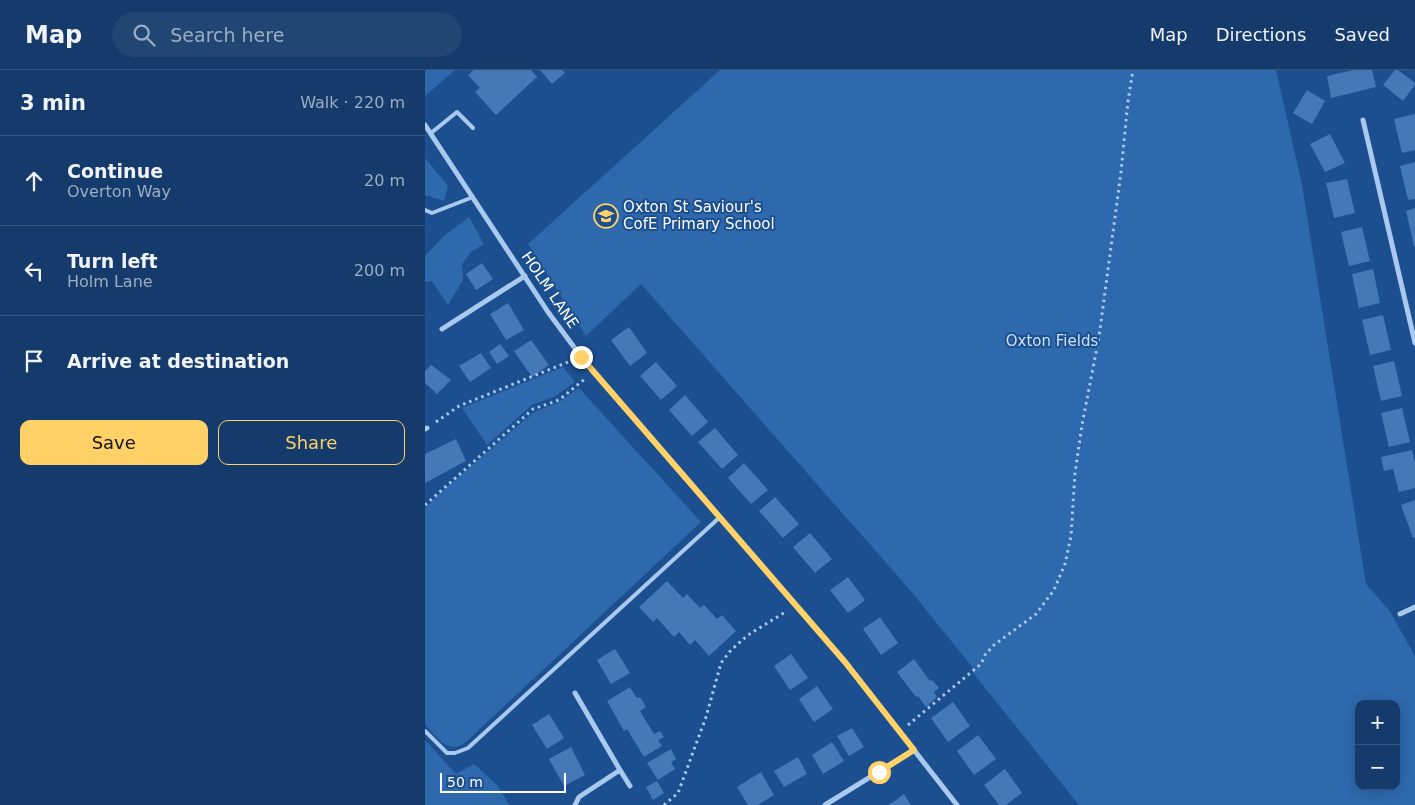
<!DOCTYPE html>
<meta charset="utf-8">
<style>
body{margin:0;font-family:"DejaVu Sans",sans-serif;background:#214673;color:#f1f3f6}
.controls{position:absolute;right:15px;bottom:15px;display:grid;overflow:hidden;border-radius:10px;box-shadow:0 2px 12px #0003}
.controls button{width:45px;height:45px;display:grid;place-items:center;padding:0;border:0;border-bottom:1px solid #33557e;background:#143b6b;color:#f1f3f6;font:25px sans-serif}
.scale{position:absolute;left:15px;bottom:12px;width:126px;box-sizing:border-box;padding-left:5px;border:2px solid #fff;border-top:0;font-size:14px;line-height:18px;white-space:nowrap;color:#fff;-webkit-text-stroke:4px #1b4f8f;paint-order:stroke}
.stop{position:absolute;width:15px;height:15px;margin:-11px;border:4px solid #ffd166;border-radius:50%;background:#fff}
.stop.end{background:#ffd166;border-color:#fff;box-shadow:0 1px 5px #0008}
.list{margin:0;padding:0;list-style:none}
h2{display:flex;justify-content:space-between;align-items:center;height:65px;margin:0;padding:0 20px;font-size:21px}
h2 small{font-size:16px;font-weight:400;color:#9dadc1}
.list li{display:grid;grid-template-columns:32px 1fr auto;gap:15px;align-items:center;box-sizing:border-box;height:90px;padding:0 20px;border-top:1px solid #33557e}
.list b{display:block;font-size:19px;white-space:nowrap}
.list p{margin:0;font-size:16px;white-space:nowrap;color:#9dadc1}
.list em{font-size:16px;font-style:normal;color:#9dadc1}
.actions{display:flex;gap:10px;padding:15px 20px}
.actions a{flex:1;padding:11px 0;border:1px solid #ffd166;border-radius:10px;text-align:center;font-size:18px;color:#ffd166}
.actions .main{background:#ffd166;color:#111}
.icon{flex:none;width:28px;height:28px;fill:none;stroke:currentColor;stroke-width:2;stroke-linecap:round;stroke-linejoin:round}
.map{position:relative;flex:none;width:990px;height:735px;overflow:hidden}
header{display:flex;align-items:center;gap:30px;box-sizing:border-box;height:70px;padding:0 25px;background:#143b6b;border-bottom:1px solid #33557e}
header strong{font-size:24px}
nav{display:flex;gap:28px;margin-inline-start:auto;font-size:18px}
.search{width:350px;height:45px;background:#214673;display:flex;align-items:center;gap:12px;box-sizing:border-box;padding:0 18px;border-radius:28px;color:#9dadc1;font-size:19px}
main{display:flex}
aside{flex:1;background:#143b6b}
.map>svg:first-child{display:block}
.green{fill:#2e69ad;fill-rule:evenodd}
.building{fill:#4478b7}
.lines{fill:none;stroke-linecap:round;stroke-linejoin:round}
.path{stroke:#a9c9ee;stroke-width:3;stroke-dasharray:2.5 4;stroke-linecap:butt}
.lane{stroke:#a9c9ee;stroke-width:4}
.street{stroke:#a9c9ee;stroke-width:5}
.route{stroke:#ffd166;stroke-width:6}
.labels{text-anchor:middle;stroke-width:4;stroke-linejoin:round;paint-order:stroke}
.poi-label{font-size:15px;fill:#fff;stroke:#1b4f8f;text-anchor:start}
.street-label{font-size:15px;fill:#fff;stroke:#1b4f8f}
.park-label{font-size:15px;fill:#cfe3fa;stroke:#1b4f8f}
</style>
<header>
<strong>Map</strong>
<div class="search"><svg class="icon" aria-label="search" viewBox="0 0 24 24"><circle cx="10" cy="10" r="6"/><path d="M15 15l6 6"/></svg>Search here</div>
<nav><a>Map</a><a>Directions</a><a>Saved</a></nav>
</header>
<main>
<aside>
<h2>3 min<small>Walk · 220 m</small></h2>
<ul class="list">
<li><svg class="icon" aria-label="ahead" viewBox="0 0 24 24"><path d="M12 20V5M6 11l6-6 6 6"/></svg><div><b>Continue</b><p>Overton Way</p></div><em>20 m</em></li>
<li><svg class="icon" aria-label="left" viewBox="0 0 24 24"><path d="M17 20v-9H6M10 6l-5 5 5 5"/></svg><div><b>Turn left</b><p>Holm Lane</p></div><em>200 m</em></li>
<li><svg class="icon" aria-label="arrive" viewBox="0 0 24 24"><path d="M6 21V4h12l-3 4 3 4H6"/></svg><div><b>Arrive at destination</b></div></li>
</ul>
<div class="actions"><a class="main">Save</a><a>Share</a></div>
</aside>
<div class="map">
<svg width="990" height="735" viewBox="0 0 990 735">
<rect width="100%" height="100%" fill="#1b4f8f"/>
<path class="green" d="M0,0H30L0,26Z
M295,0H851L877,115L941,514L964,540L990,586V735H654L548,603V598L485,520L216,214L161,266L103,174ZM934,634H971V716H934Z
M0,88L23,116L19,131L0,125Z
M44,147L59,174L46,182L37,194L38,210L23,235L7,211L0,212V186L20,165Z
M138,297L150,312L131,326L107,335L62,375L37,338Z
M154,318L276,452L41,672C23,686 12,667 0,654V438L16,422L109,342L134,332Z
M0,670L31,704L49,694L73,716L84,735H0Z"/>
<path class="building" d="M49,0H106L112,7L71,45L50,22L55,18L43,5Z
M115,0H137L140,3L127,14Z
M929,0H947L951,17L906,28L902,6Z
M970,0H973L990,13V15L978,31L958,15Z
M882,20L900,31L887,54L868,43Z
M990,44V80L977,83L969,49Z
M905,64L920,93L900,102L885,74Z
M990,92V129L983,130L975,96Z
M922,109L930,143L909,148L901,113Z
M990,138V176H989L981,141Z
M937,157L945,191L924,196L916,162Z
M57,193L68,209L51,220L41,204Z
M948,199L955,233L934,238L927,204Z
M83,233L99,260L81,270L65,244Z
M958,245L966,280L945,285L937,250Z
M204,257L222,283L205,296L186,270Z
M106,270L124,295L107,307L89,281Z
M75,274L84,286L72,294L64,282Z
M56,283L66,298L45,312L34,296Z
M969,291L977,326L956,331L948,296Z
M231,292L252,316L236,330L215,306Z
M6,295L26,310L12,324L0,313V301Z
M260,325L283,352L267,366L244,340Z
M977,338L985,372L964,377L956,343Z
M290,358L313,385L297,399L273,372Z
M31,369L41,391L0,413V384Z
M987,380L990,393V418L974,422L968,399L959,401L956,387Z
M319,393L343,420L326,434L303,408Z
M350,427L374,454L358,468L334,441Z
M990,430V467L988,468L976,435Z
M385,463L407,489L390,503L368,477Z
M423,507L440,530L423,543L405,520Z
M242,511L258,528L262,524L275,538L279,535L292,549L297,545L311,561L284,586L270,570L265,575L254,562L249,567L232,548L228,552L214,537Z
M455,547L473,573L456,585L438,559Z
M190,579L205,603L186,614L172,590Z
M366,584L383,608L365,620L349,596Z
M489,589L505,611L507,610L514,618L509,622L512,627L501,637L493,626L491,627L472,602Z
M392,616L408,639L389,652L374,629Z
M205,617L212,628L215,627L221,637L215,641L229,664L235,661L239,667L233,670L237,676L219,687L202,659L199,661L182,631Z
M528,632L545,656L523,672L506,648Z
M124,644L139,668L122,679L107,655Z
M427,658L439,677L424,686L412,666Z
M553,665L571,689L549,705L532,681Z
M407,672L419,691L398,704L387,685Z
M146,677L160,705L139,716L124,689Z
M246,679L251,689L246,692L250,699L233,710L222,693Z
M373,687L382,704L359,717L349,701Z
M580,699L597,723L581,735H574L559,715Z
M336,702L349,725L333,735H323L312,717Z
M232,711L239,723L228,730L221,717Z
M479,724L486,735H463L468,732Z"/>
<g class="lines">
<path class="path" d="M11,352L34,336L148,290
M0,435L108,339L134,330L161,308
M483,655L556,594L560,585L569,575L611,544L629,520L640,494L646,466L650,403L657,355L674,267L696,102L703,31L708,0
M239,735L253,723L281,647L296,593L306,580L323,565L362,541"/>
<path class="lane" d="M6,63L32,42L48,58
M0,140L7,143L48,127
M0,661L22,683H30L43,678L295,447"/>
<path class="street" d="M938,50L990,273
M0,55L123,242L160,292L420,592L532,735
M17,259L100,206
M0,359L2,358
M975,544L990,537
M150,623L195,700L154,727L150,735
M195,700L205,716
M400,735L489,680"/>
</g>
<g class="lines">
<path class="route" d="M156,287L420,592L489,680L454,702"/>
</g>
<defs>
<g id="school-ring" transform="scale(1.25)"><circle r="9.5" fill="#1b4f8f" stroke="#ffd166" stroke-width="1.5"/><path d="M0-5L7-2L0 1L-7-2ZM-4 1L0 2.5L4 1V4Q0 6-4 4Z" fill="#ffd166"/></g>
</defs>
<g fill-rule="evenodd">
<use href="#school-ring" x="181" y="146"/>
</g>
<g class="labels">
<g class="poi-label">
<text x="198" y="142">Oxton St Saviour's<tspan x="198" dy="17">CofE Primary School</tspan></text>
</g>
<g class="street-label">
<text transform="translate(125 220) rotate(56)" y="5">HOLM LANE</text>
</g>
<g class="park-label">
<text x="627" y="276">Oxton Fields</text>
</g>
</g>
</svg>
<div class="controls">
<button>+</button>
<button>−</button>
</div>
<div class="scale">50 m</div>
<div class="stop" style="left:454px;top:702px"></div>
<div class="stop end" style="left:156px;top:287px"></div>
</div>
</main>
